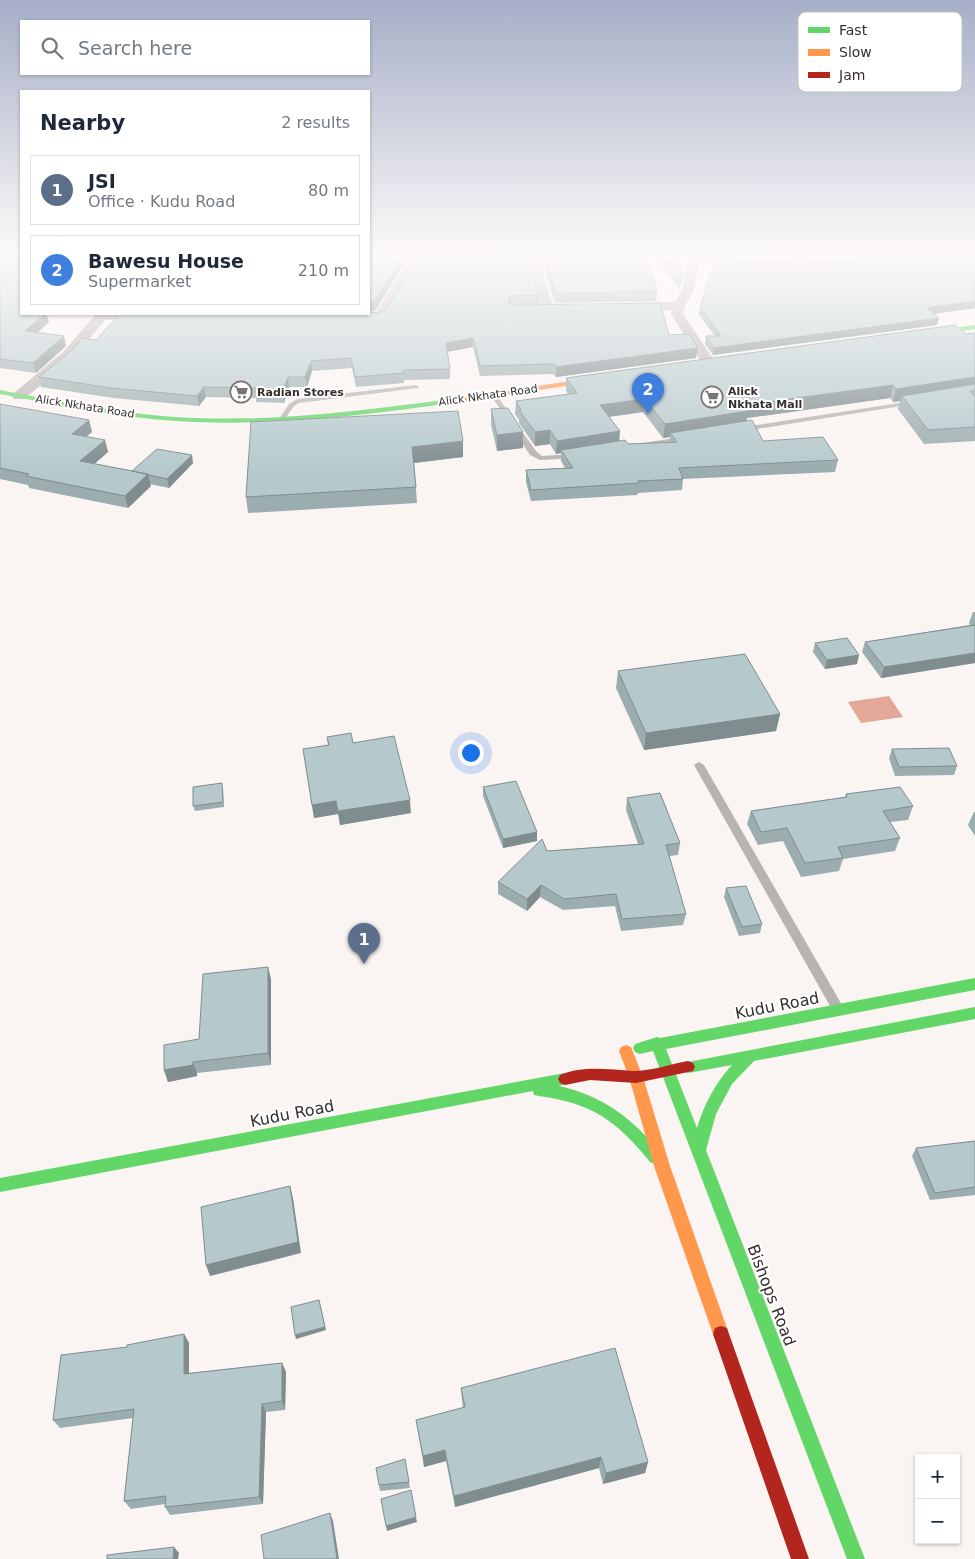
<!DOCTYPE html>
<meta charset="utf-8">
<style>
body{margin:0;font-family:"DejaVu Sans",sans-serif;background:#f2f2f3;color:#1f2937}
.controls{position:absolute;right:15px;bottom:15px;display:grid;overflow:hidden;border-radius:0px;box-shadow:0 1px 4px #0004}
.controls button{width:45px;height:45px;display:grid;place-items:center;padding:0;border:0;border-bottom:1px solid #e0e1e3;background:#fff;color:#1f2937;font:25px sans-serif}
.you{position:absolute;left:470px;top:752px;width:18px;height:18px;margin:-12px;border:4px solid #fff;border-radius:50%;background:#1a73e8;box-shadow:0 0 0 8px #1a73e833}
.badge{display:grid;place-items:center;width:32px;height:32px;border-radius:50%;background:#0b8043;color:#fff;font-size:16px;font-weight:700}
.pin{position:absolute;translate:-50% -41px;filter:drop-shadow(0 1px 2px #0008)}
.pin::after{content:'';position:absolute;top:26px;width:18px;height:15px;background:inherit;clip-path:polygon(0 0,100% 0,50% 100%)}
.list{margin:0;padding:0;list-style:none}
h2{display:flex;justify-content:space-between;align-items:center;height:65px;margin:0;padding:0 20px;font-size:21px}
h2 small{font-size:16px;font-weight:400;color:#747a83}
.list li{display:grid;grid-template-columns:32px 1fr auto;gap:15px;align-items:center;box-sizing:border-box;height:70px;margin:0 10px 10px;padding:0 10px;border:1px solid #e0e1e3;border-radius:0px}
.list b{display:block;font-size:19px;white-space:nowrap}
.list p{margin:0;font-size:16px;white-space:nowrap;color:#747a83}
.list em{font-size:16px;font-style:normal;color:#747a83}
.icon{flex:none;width:28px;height:28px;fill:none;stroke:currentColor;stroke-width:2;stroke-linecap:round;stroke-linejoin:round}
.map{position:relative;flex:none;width:975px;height:1559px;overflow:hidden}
.search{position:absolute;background:#fff;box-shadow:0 1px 4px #0004;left:20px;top:20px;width:350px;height:55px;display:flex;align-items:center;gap:12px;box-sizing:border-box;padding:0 18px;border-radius:0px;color:#747a83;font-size:19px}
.panel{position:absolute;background:#fff;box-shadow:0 1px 4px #0004;left:20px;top:90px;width:350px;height:225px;border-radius:0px}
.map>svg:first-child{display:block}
.water{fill:#e3a897}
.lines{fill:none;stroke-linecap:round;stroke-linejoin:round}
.lane{fill:#b6b3b1;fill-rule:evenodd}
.street{fill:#b6b3b1;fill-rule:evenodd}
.fast{fill:#63d668;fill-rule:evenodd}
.slow{fill:#ff974d;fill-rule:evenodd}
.jam{fill:#b3261e;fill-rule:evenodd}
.wall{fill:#9cadaf;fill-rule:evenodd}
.shaded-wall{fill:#7f8d8f}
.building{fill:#b5c9cc;stroke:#7f8d8f}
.labels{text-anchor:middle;stroke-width:4;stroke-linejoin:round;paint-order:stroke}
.far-poi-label{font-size:11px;font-weight:bold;fill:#35302f;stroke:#fff;text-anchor:start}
.far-street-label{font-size:11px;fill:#35302f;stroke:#fff}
.near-street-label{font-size:16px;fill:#35302f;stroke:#fff}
.key{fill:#fff;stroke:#c2c1c1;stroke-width:1}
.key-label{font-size:14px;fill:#35302f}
</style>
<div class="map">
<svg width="975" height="1559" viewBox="0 0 975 1559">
<rect width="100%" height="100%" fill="#faf4f2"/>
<path class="water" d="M889,696L903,717L861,723L848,702Z"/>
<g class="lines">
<path class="lane" d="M416,385L419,387L418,388L299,403L294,406L284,420L279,419L289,404L297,399Z
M491,393H495L536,451L542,456L574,454H577V458L540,460L530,455L490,394Z
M912,401L914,402V404L744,431L741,429L744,427Z
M682,437L686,439L684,440L642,447L638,445L642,443Z
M699,762L704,765L842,1005L844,1009L842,1013L838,1014L834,1013L694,765Z"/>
<path class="street" d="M412,254H424L386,317L373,322H355L354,319L355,316L377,311Z
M532,254H544L543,268L545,282L555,309L553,312H545C534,295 529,274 532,254Z
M689,254L744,258L750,262L744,266L699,263L694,290L685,306L683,314L716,363L709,367L702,363L671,314L672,310L632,311L626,307L632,303L675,302L682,290Z
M96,314H152L153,316L147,320H105L74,357L24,399H14L12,396L14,393L64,351Z"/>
<path class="fast" d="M975,325V329L924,336L921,334L924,332Z
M0,390C58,401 117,413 176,417C268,423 360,411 451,399L455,401L451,403C360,416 268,427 176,421C117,417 58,405 0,394Z
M975,978V990L666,1049L697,1128C704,1105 715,1083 732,1065L688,1073L683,1071L681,1067L683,1063L975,1007V1019L754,1061L732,1084L716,1114L706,1150L865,1559H847L653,1051L640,1054L635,1052L633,1048L635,1044L657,1037L660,1038Z
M565,1073L570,1075L572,1079L570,1083L559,1086C603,1096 632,1118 660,1152L662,1157L660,1162L655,1164L650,1162C617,1121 592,1103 539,1096L534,1095L533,1091L0,1192V1178Z"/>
<path class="slow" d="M604,376H607V380L451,403L447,401L451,399Z
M626,1045L631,1047L643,1077L670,1166L729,1334L727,1340L721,1342L715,1340L713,1334L654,1166L629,1077L619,1051L621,1047Z"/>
<path class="jam" d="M688,1061L693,1063L695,1067L693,1071L636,1083L590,1080L565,1085L560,1083L558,1079L560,1075C585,1065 608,1070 634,1071C651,1071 671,1064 688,1061Z
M721,1326L727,1328L729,1334L809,1559H791L713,1334L715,1328Z"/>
</g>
<path class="wall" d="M0,254L21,314L49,322L37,333L66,346L36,373L0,368Z
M369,254L376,310L371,312H369Z
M545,254H647L657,291L656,301L555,303L546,275Z
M653,254H679L683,272L680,290Z
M726,254H860L801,258Z
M975,254V308L934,314L939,318L937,325L713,355L705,344L706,336H715L699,315L700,308L802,263Z
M530,266L539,295V304L511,305L669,335L696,358L556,377L553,374L480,376L473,347L447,352L450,369V379L404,380V383L356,387L352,368L312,371L307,387H289L284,403L256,402V398L206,397L199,406L114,398L41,387L39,377L96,340L378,313L387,309Z
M975,333V441L924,444L898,409L900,401L893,402L890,398L747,418L746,421L763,441L838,460L835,472L683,479L682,490L638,493L637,495L531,501L526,482V470L565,468L561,461V453L556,454L550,444L535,446L519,423V420L515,414L516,401L568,394L566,391V378ZM643,412L663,438L670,437L669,442L628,444L619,441L609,417Z
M0,404L89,420L92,432L86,436L105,440L108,452L94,464L132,471L193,463L169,488L150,484L151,486L128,508L29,488L28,485L0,479Z
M491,409L523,448L497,451L491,425Z
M463,441V457L414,463L417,503L248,513L246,497Z
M973,612H975V663L881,678L862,652L865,642L970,625L969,623Z
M815,643L857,664L825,669L813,652Z
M618,671L780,714L776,731L644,750L616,688Z
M327,737L353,743L411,813L340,825L338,814L314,818L303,749L328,746Z
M892,749L957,766L954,775L895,776L889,758Z
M483,787L537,832V841L503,848L483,796Z
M223,788L224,807L195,811L193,806Z
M846,794L913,806L908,820L890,822L900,838L895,851L843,859L839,871L801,877L783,841L758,845L747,824L751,811L845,797Z
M627,798L680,843L678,855L669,856L686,914L683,925L621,931L615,906L563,910L540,897L527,911L498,894V882L547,851L638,844L626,810Z
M974,812H975V836L968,825Z
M726,888L762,924L760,933L739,936L724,897Z
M271,979V1065L197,1073V1076L168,1082L164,1070L199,1039Z
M975,1141V1195L930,1200L912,1156L916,1148Z
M184,1334L189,1343V1373L282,1363L286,1372L285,1410L266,1412L263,1504L170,1515L165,1507V1504L131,1509L124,1501L133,1418L60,1428L53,1420L127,1347Z
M461,1388L648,1462L645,1473L603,1484L599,1468L455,1507L446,1461L424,1467L416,1420L463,1408L462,1400Z
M405,1459L410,1488L380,1491L379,1485Z"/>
<path class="shaded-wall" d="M404,254H410L376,310L371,312L370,303Z
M511,296V305L508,302Z
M975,301V308L925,315L927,308Z
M45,314H46L49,322L28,341L25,331Z
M939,318L937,325L713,355L714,348Z
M64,336L66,346L36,373L33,363Z
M473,338V347L446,352V343Z
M698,348L696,358L556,377V367Z
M311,361L312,371L307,387L305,377Z
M288,377L289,387L284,403L282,393Z
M975,377V390L902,396L900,401L893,402L896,389Z
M893,385L890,398L747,418L746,425L670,433V437L663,438L665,424L745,405Z
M204,387L206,397L199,406L197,396Z
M644,399L643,412L599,418L600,405Z
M89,420L92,432L75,446L72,434Z
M550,430V444L535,446V432Z
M620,431L619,444L561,450V453L556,454L557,441Z
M523,432V448L497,451V435Z
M105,440L108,452L84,473L80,461Z
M463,441V457L413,463L412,447Z
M192,455L193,463L169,488L167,479Z
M148,474L151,486L128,508L125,496Z
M975,653V663L881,678L884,667Z
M859,655L857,664L825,669L827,660Z
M780,714L776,731L644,750L646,733Z
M410,800L411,813L340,825L338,811Z
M336,801L338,814L314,818L312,805Z
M537,832V841L503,848V839Z
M541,885L540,897L527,911V899Z
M268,967L271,979V1065L268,1053Z
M193,1062L197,1073V1076L168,1082L164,1070Z
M290,1186L293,1198L301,1253L210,1276L206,1265Z
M319,1300L326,1330L296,1339L295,1335Z
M184,1334L189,1343V1383L184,1374Z
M282,1363L286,1372L285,1410L282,1401Z
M262,1404L266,1412L263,1504L259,1497Z
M445,1450L446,1461L424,1467L423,1456Z
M601,1457L599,1468L455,1507L454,1496Z
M648,1462L645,1473L603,1484L606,1473Z
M330,1513L333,1521L339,1559H337Z
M416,1517L417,1522L387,1531L386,1526Z
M174,1547L179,1553L178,1559H173Z"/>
<path class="building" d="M0,254H21V309L20,310H21V314H45L25,331L64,336L33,363L0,359Z
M369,254H404L375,300L370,303H369Z
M420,254H530V266L539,295L511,296L508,302L511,305L660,303L669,335L689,334L698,348L556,367L554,364L480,366L473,338L446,343L450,369L403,370L404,373L355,377L351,358L311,361L305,377H288L282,393L255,392L257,388L204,387L197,396L111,388L39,377L73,349L82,338L96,340L120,314L378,313L387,309Z
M546,254H647L657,291L556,294L546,266Z
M660,254H679L683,272L681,282Z
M914,254H975V301L927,308L939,318L714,348L706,336H721L700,308L715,259L802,263Z
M955,325L966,334L975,333V377L896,389L893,385L745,405L748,411L665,424L644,399L600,405L620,431L557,441L550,430L535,432L519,410H521L516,401L577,393L566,378Z
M975,384V391H970L975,397V427L928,430L902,396Z
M0,404L89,420L72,434L105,440L80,461L148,474L125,496L26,476L29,474L0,468Z
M508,408L523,432L497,435L491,409Z
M458,411L463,441L412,447L416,487L246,497L251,422Z
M752,420L763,441L823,437L838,460L679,468L683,479L638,481L639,483L531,490L526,470L573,468L561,450L625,440L628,444L677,442L670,433Z
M157,449L192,455L167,479L132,471Z
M975,625V653L884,667L865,642Z
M847,638L859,655L827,660L815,643Z
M745,654L780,714L646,733L618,671Z
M351,733L353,743L394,736L410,800L338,811L336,801L312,805L303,749L329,745L327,737Z
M949,748L957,766L899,767L892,749Z
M516,781L537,832L503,839L483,787Z
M222,783L223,802L193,806V787Z
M900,787L913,806L883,811L900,838L838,847L843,858L805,863L787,828L761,832L751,811L847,797L846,794Z
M660,793L680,843L666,845L686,914L622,919L616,894L564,899L541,885L527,899L498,882L542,839L547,851L644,844L627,798Z
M746,886L762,924L742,927L726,888Z
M268,967V1053L193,1062V1065L164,1070V1045L199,1039L203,974Z
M975,1141V1187L935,1193L916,1148Z
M290,1186L298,1242L206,1265L201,1207Z
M319,1300L325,1327L295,1335L291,1307Z
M184,1334V1374L282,1363V1401L262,1404L259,1497L165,1507L166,1496L124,1501L134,1409L53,1420L61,1355L127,1347V1345Z
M615,1348L648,1462L606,1473L601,1457L454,1496L445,1450L423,1456L416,1420L465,1407L461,1388Z
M405,1459L409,1482L379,1485L376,1468Z
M411,1490L416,1517L386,1526L381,1499Z
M330,1513L337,1559H264L261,1535Z
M174,1547L173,1559H107V1555Z"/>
<linearGradient id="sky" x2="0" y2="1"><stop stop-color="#a6afc8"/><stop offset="0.54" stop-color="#fdfaf9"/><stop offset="1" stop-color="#fdfaf9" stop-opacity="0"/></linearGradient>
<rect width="975" height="472" fill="url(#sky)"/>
<defs>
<g id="supermarket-ring" transform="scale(1.125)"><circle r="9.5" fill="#fff" stroke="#7a7573" stroke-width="1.5"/><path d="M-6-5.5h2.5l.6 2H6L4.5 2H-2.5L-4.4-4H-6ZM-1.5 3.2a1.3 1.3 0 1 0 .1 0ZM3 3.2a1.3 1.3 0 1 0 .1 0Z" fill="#7a7573"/></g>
</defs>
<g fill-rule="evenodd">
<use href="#supermarket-ring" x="241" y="392"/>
<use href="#supermarket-ring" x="712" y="397"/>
</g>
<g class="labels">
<g class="far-poi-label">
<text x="728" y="395">Alick<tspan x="728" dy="13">Nkhata Mall</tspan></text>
<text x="257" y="396">Radian Stores</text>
</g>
<g class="far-street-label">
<text transform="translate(488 395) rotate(-8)" y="4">Alick Nkhata Road</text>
<text transform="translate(85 406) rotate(9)" y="4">Alick Nkhata Road</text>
</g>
<g class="near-street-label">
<text transform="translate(777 1005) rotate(-11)" y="6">Kudu Road</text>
<text transform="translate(292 1113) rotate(-11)" y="6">Kudu Road</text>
<text transform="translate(772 1295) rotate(69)" y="6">Bishops Road</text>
</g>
</g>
<rect x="798" y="12" width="164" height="80" rx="8" class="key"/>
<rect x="808" y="27" width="22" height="6" fill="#63d668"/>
<rect x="808" y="49" width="22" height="7" fill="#ff974d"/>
<rect x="808" y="72" width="22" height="6" fill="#b3261e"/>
<g class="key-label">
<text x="839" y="35">Fast</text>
<text x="839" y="57">Slow</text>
<text x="839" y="80">Jam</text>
</g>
</svg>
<div class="controls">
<button>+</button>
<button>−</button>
</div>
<div class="you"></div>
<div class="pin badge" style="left:364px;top:964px;background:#5c6f8a">1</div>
<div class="pin badge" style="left:648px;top:414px;background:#3f7fe0">2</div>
<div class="search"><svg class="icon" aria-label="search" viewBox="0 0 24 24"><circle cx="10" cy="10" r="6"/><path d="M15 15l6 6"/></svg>Search here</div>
<section class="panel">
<h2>Nearby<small>2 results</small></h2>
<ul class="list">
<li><span class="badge" style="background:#5c6f8a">1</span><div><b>JSI</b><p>Office · Kudu Road</p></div><em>80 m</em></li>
<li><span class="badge" style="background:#3f7fe0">2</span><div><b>Bawesu House</b><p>Supermarket</p></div><em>210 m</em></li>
</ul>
</section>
</div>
